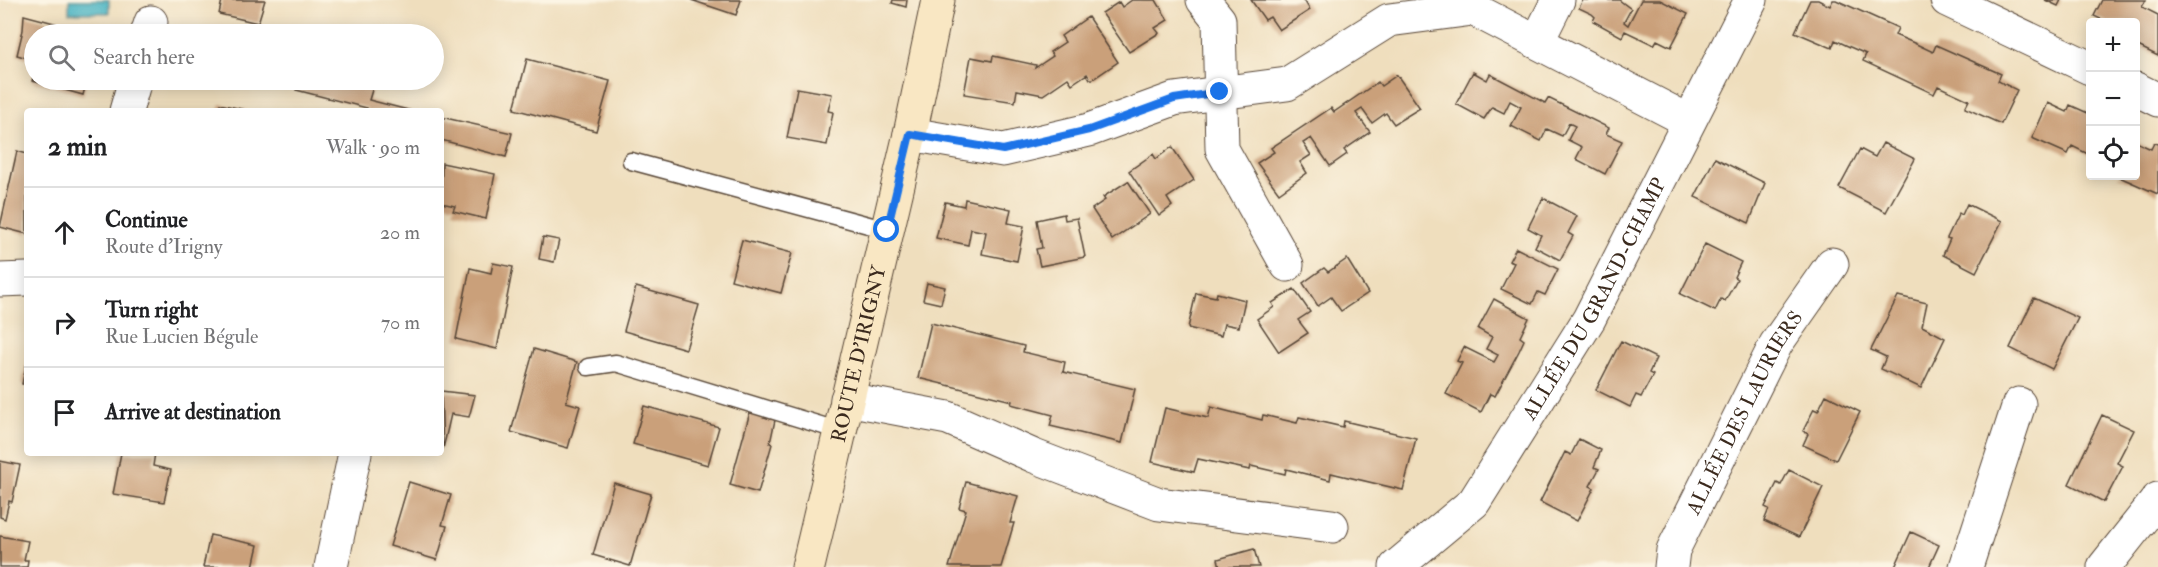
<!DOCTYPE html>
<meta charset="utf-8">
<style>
body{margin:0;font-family:"IM FELL Double Pica",serif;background:#f2f2f2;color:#202124}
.controls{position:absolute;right:18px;top:18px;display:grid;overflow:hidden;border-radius:6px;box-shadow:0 3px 15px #0003}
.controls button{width:54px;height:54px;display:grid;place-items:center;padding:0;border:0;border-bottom:2px solid #e0e0e0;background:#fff;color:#202124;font:30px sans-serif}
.stop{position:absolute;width:18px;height:18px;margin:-14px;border:4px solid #1a73e8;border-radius:50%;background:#fff}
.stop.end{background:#1a73e8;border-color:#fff;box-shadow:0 2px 6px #0008}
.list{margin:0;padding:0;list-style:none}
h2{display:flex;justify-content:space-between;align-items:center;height:78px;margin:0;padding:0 24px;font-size:26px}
h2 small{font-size:20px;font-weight:400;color:#757577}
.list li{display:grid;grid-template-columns:39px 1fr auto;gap:18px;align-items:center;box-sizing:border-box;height:90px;padding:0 24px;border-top:2px solid #e0e0e0}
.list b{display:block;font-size:22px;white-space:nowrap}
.list p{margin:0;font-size:20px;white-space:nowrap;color:#757577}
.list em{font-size:20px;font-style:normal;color:#757577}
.icon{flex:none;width:33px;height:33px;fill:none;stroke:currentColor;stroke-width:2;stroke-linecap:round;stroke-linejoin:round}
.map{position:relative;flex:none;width:2158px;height:567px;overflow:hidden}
.search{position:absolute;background:#fff;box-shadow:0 3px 15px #0003;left:24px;top:24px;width:420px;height:66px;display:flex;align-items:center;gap:15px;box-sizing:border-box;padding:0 21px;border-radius:33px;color:#757577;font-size:22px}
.panel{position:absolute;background:#fff;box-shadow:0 3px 15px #0003;left:24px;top:108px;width:420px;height:348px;border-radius:6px}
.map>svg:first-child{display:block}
.water{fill:#45b2c2;stroke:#406e70;stroke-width:1.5}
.building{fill:#caa07a}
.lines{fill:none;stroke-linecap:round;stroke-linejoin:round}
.lane-casing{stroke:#564536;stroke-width:19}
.street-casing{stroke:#564536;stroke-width:35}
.secondary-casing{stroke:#564536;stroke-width:35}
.lane{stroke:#fff;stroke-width:16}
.street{stroke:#fff;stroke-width:33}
.secondary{stroke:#f9e7c3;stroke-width:33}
.route{stroke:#1a73e8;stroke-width:8}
.labels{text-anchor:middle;stroke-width:5;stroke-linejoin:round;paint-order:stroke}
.street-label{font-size:20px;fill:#3b2a1e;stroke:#fcf5e5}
</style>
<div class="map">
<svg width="2158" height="567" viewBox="0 0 2158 567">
<rect width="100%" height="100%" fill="#fcf5e5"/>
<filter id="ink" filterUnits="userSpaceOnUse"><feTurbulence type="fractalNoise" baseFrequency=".0167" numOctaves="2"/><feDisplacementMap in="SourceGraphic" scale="12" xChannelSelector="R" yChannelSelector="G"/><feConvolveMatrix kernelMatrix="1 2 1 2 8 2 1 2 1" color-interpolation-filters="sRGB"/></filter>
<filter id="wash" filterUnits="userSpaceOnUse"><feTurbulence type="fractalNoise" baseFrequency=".008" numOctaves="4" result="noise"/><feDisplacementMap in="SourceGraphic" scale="24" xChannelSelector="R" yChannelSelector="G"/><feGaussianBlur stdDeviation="1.35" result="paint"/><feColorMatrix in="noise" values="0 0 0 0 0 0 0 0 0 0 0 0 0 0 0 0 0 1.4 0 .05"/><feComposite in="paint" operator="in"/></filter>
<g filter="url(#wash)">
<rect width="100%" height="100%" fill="#efdebd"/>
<path class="water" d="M69,0H109V13H69Z"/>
<g id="blocks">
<path class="building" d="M222,0H265L258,23L219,14Z
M691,0H741L736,15Z
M893,0H907L906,7L892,3Z
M1132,0H1156L1168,20L1155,28L1159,33L1129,52L1102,13L1119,2L1122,7Z
M1251,0H1304L1310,10L1279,30L1270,17L1265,20Z
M1583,0H1619L1631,9L1624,22L1628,25L1641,0H1660L1688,14L1671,47L1657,40L1654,45L1625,31L1622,37L1593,21L1595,17L1592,14L1579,8Z
M1810,0H1818L1830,6L1833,0H1836L1898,28L1895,35L1914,43L1933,52L1936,45L2001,74L1998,81L2017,90L2001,124L1965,108L1969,100L1938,86L1934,94L1863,61L1866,54L1850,47L1835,40L1832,48L1795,32Z
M2045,0H2061L2058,6Z
M2102,0H2146L2142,7L2158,15V56L2136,45V22H2107L2094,16Z
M24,15L58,24L55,34H34V60L17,55L23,30Z
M1088,17L1118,62L1093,79H1090L1087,74L1072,84L1068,78L1043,95L1017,90L1015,102L964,94L971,57L992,61L993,56L1036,65L1035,68L1053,56L1050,52L1065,42L1061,36Z
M313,29L332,34H311Z
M527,59L610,81L596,131L514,109Z
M1473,72L1487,80L1490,74L1545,103L1548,98L1609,128L1606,134L1622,141L1605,174L1576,159L1582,147L1568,140L1575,126L1569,123L1562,136L1547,129L1541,141L1511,126L1521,107L1510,101L1504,113L1492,107L1484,119L1456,104Z
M34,73V80H87L83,95L32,81Z
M1397,75L1420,108L1394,124L1386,113L1372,123L1362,109L1356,113L1370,132L1344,150L1347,154L1330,166L1311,138L1303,143L1311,155L1300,162L1307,173L1279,193L1257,163L1274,152L1271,148L1331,108L1334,112L1378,82L1381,86Z
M299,80H375L369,100L412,111H366L367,108L296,90Z
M797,88L832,94L828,111L833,112L827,145L787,138Z
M2048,103L2067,112L2070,105L2090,114V155L2072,146L2068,154L2032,138Z
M220,104L246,110V111H218Z
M441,117L512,133L506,157L441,140Z
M2136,142L2151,149L2154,143L2158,144V194L2117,176H2136Z
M1883,143L1915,159L1886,212L1839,188L1860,149L1875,157Z
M1172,147L1194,180L1167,198L1172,206L1159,216L1129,171L1153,154L1156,159Z
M17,151L27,154V234L0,227Z
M1715,158L1765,183L1749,223L1695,197Z
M442,163L495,174L486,219L453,211L455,206L441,203Z
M1128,181L1150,214L1112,240L1092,209L1105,200L1103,197Z
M1543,198L1577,216L1568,233L1573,236L1560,260L1535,247L1541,235L1528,228Z
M965,199L1011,209L1008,223L1024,226L1017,261L982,254L986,232L971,229L968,245L936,238L945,202L964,206Z
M1967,204L2002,221L1976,272L1943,255L1950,239L1947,238L1959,213L1962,215Z
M1064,214L1065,220L1077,218L1085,257L1040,266L1036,249L1042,248L1037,220Z
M543,237L559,240L554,262L539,259Z
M742,240L792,253L781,293L731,280Z
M1705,244L1741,262L1734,277L1737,279L1725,301L1721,299L1715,311L1680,294Z
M1516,248L1558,269L1545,295L1538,292L1532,304L1501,289L1514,263L1509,261Z
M1347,259L1368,293L1341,311L1331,297L1318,306L1303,283L1324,268L1328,272Z
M493,263L513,267L497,349L456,339L470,268L491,273Z
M927,283L945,287L941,304L923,300Z
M636,287L699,305L686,349L624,331Z
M1294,289L1310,312L1298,320L1308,333L1279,352L1257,319L1274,307L1272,303Z
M1196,293L1216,297L1217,293L1245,300L1239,327L1224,324L1221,336L1188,328Z
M1898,296L1927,303L1922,326L1945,338L1921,388L1881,369L1886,357L1871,350Z
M2034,298L2078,318L2052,369L2010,348Z
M1494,299L1529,318L1520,337L1524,340L1519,351L1495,396L1490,394L1481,412L1446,394L1462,363L1457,361L1464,347L1494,362L1498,355L1486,349L1492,337L1478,329Z
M931,323L1024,346L1023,352L1065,362L1063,372L1135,389L1122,443L1050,426L1053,415L1011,404L1012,401L918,378Z
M1621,341L1656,358L1649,373L1653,375L1641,397L1636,395L1630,407L1596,390Z
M534,349L577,362L566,402L580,406L568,448L511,432Z
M26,366H27V385L22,384Z
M441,391L475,395L469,417L451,414L443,449Z
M1826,395L1860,412L1836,460L1803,445L1808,434L1803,431L1814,409L1818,411Z
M644,406L719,427L708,465L633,444Z
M1211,407L1262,420L1263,415L1297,423L1299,417L1343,427L1344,421L1416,438L1403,490L1331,473L1330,480L1286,469L1285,474L1251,466L1250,470L1198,459L1194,472L1152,462L1165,408L1208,418Z
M750,412L775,420L770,443L772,444L758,493L730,485Z
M2102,415L2134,430L2117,463L2123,466L2104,502L2069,484Z
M1579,439L1601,450L1594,467L1599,469L1590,486L1594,488L1577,521L1540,502L1565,452L1571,455Z
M121,453H155L153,466L171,470L164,502L113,494Z
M0,461L20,465L12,502L9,501L5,519L0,517Z
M1789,470L1823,487L1799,537L1764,521L1769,509L1765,507L1777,483L1781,485Z
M409,482L451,495L442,525L447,526L437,560L390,546Z
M966,482L1018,496L1010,523H1014L1001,567H949L966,510L959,508Z
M614,483L651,494L630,566L593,555Z
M1911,532L1939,545L1929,567H1895Z
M210,535L258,545L253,567H203Z
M0,536L28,541L24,560H28L27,567H0Z
M1254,549L1259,567H1220L1218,559Z"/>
</g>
</g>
<g filter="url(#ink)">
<use href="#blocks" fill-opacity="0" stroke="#564536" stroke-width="1.5"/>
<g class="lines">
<g class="lane-casing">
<path id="lane" d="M631,161L887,230
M588,367L616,363L840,431"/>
</g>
<g class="street-casing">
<g id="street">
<path d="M1203,0L1219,20L1222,149L1287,265"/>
<path d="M1947,0L2090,68"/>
<path d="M147,34L151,22"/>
<path d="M1537,42L1558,0"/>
<path d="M2136,89L2158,100"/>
<path d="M126,111L135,80"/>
<path d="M910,134L1003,150L1089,130L1174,99L1287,84L1389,20L1473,9L1689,121"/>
<path d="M0,280L27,279"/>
<path d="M847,399L948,418L1034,456L1159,504L1332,526"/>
<path d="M331,567L355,453"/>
<path id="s1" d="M1396,567L1474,502L1589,319L1751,0"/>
<path id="s2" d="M1671,567L1673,550L1776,344L1832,264"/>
<path d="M1966,567L2019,404"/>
<path d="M2104,567L2158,499"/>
</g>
</g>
<g class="secondary-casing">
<g id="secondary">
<path id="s3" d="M808,567L910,134L938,0"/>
</g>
</g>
<use href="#lane" class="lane"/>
<use href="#street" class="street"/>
<use href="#secondary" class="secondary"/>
</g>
</g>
<g class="lines" filter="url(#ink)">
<path class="route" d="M887,230L910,134L1003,150L1089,130L1174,99L1220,92"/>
</g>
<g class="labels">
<g class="street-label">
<text dy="7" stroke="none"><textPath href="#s1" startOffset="338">ALLÉE DU GRAND-CHAMP</textPath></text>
<text dy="7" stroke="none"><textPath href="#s3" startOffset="219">ROUTE D'IRIGNY</textPath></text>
<text dy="7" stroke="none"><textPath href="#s2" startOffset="172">ALLÉE DES LAURIERS</textPath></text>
</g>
</g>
</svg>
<div class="controls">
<button>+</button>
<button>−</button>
<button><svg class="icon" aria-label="locate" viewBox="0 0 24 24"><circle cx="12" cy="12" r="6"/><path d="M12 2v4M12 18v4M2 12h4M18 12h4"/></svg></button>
</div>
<div class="stop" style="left:887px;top:230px"></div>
<div class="stop end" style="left:1220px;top:92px"></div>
<div class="search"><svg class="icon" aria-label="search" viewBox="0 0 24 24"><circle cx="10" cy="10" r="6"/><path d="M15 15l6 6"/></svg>Search here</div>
<section class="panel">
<h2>2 min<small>Walk · 90 m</small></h2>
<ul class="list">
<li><svg class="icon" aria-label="ahead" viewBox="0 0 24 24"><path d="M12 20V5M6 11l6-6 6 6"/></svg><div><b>Continue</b><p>Route d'Irigny</p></div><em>20 m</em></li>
<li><svg class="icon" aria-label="right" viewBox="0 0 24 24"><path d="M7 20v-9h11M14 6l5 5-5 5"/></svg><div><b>Turn right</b><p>Rue Lucien Bégule</p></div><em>70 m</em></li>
<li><svg class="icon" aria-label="arrive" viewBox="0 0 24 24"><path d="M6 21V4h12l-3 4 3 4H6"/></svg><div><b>Arrive at destination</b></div></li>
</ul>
</section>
</div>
